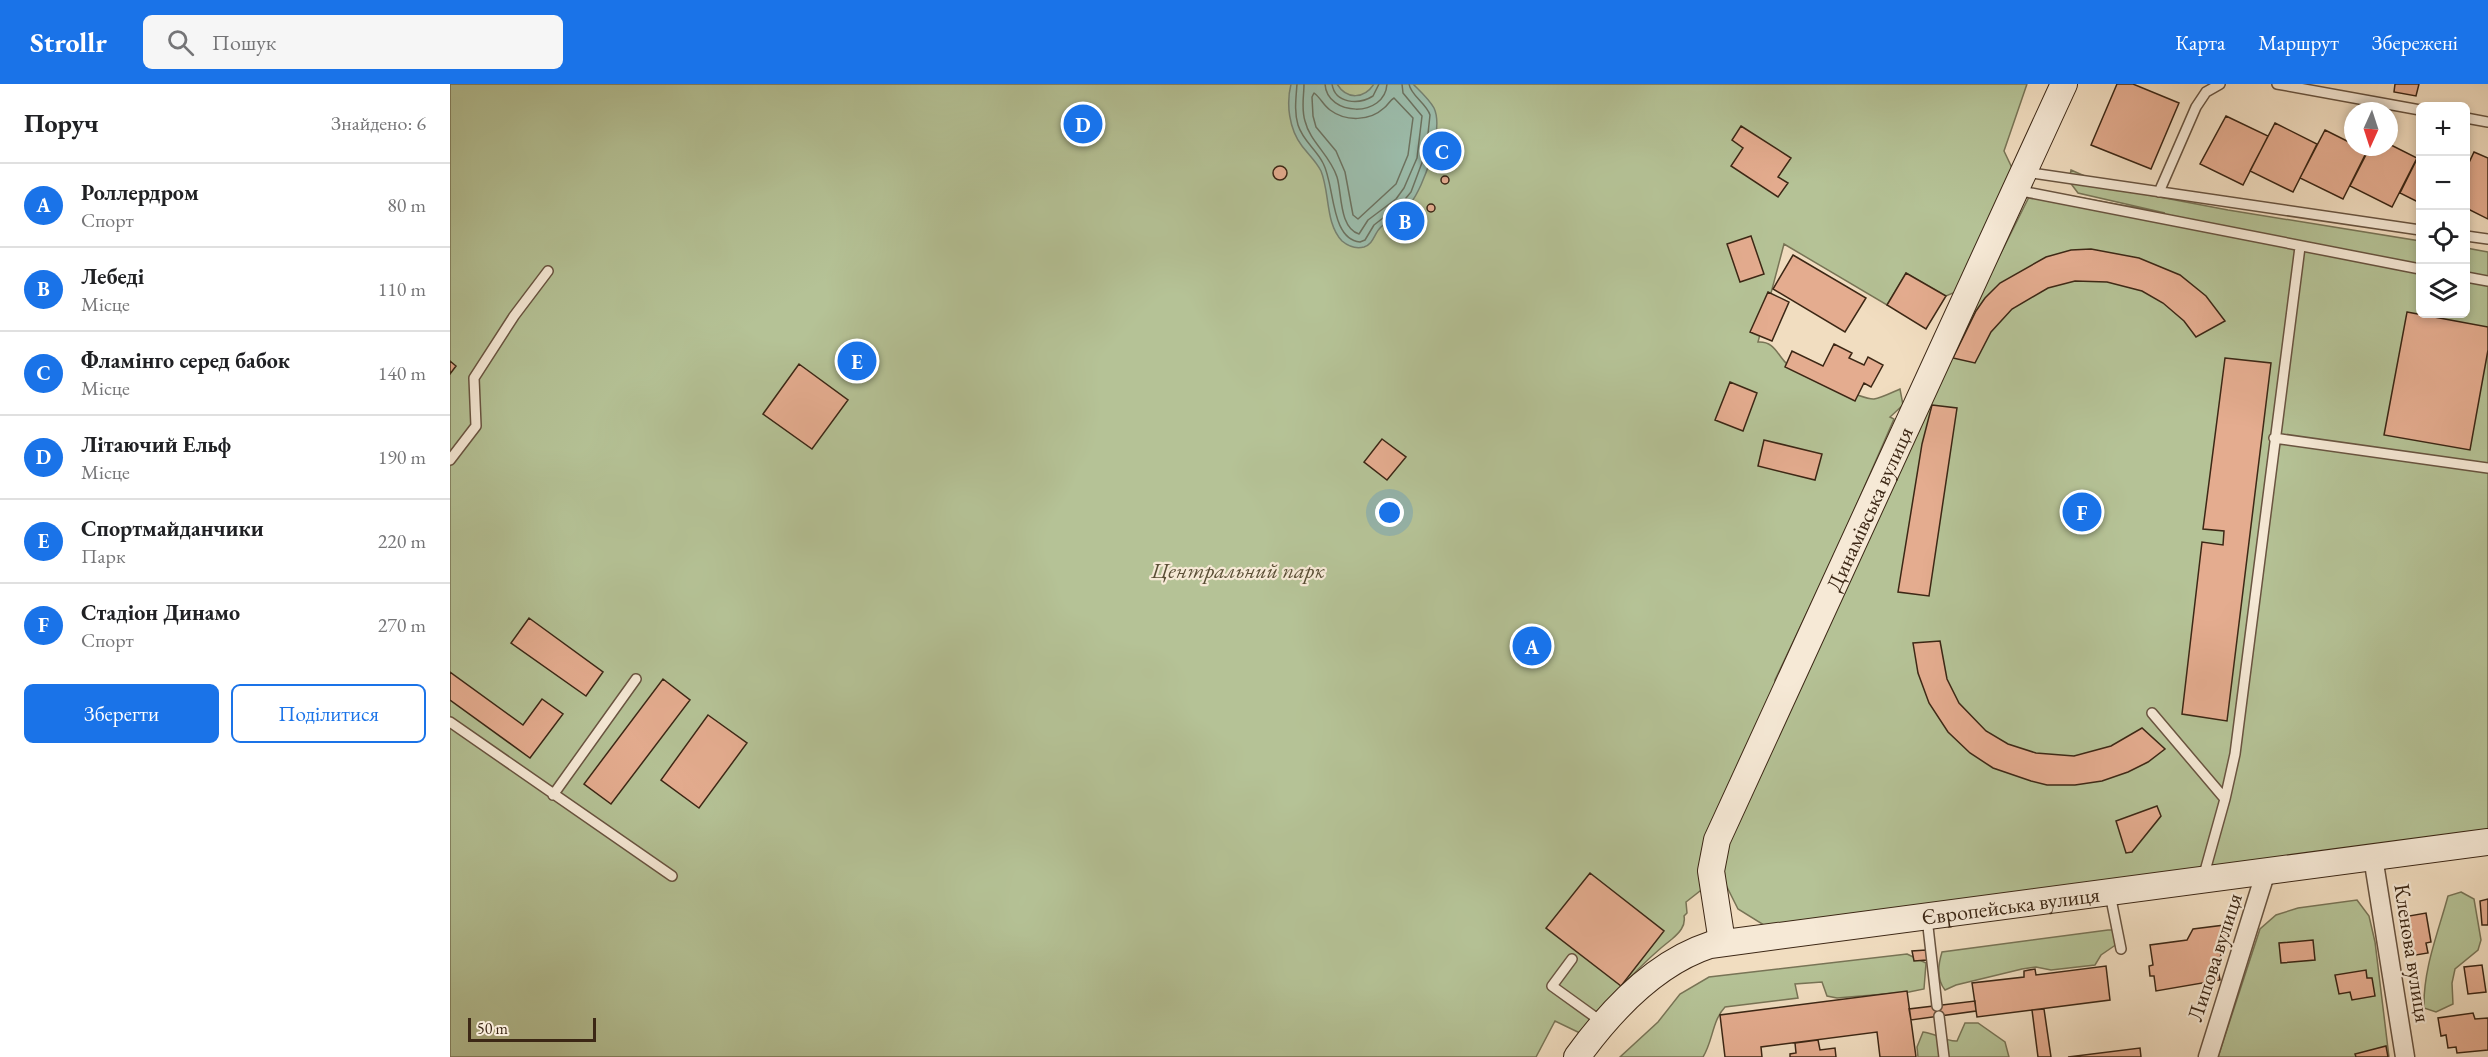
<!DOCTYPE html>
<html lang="uk">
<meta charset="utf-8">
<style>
body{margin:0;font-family:"EB Garamond",serif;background:#f6f6f6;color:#202124}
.controls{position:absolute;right:18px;top:18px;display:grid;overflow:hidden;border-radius:9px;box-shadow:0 3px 9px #0003}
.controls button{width:54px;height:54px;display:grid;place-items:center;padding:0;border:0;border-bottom:2px solid #e0e0e0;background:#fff;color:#202124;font:30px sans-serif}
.compass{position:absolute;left:1894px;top:18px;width:54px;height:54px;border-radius:50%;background:#fff;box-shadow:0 3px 9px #0003;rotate:183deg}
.scale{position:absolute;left:18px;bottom:15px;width:128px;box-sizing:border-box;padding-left:6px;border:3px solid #3c2715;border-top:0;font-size:16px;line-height:21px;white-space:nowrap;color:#3c2715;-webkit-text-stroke:4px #f6e9d6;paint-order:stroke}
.you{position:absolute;left:940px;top:429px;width:21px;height:21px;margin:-15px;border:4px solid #fff;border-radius:50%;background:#1a73e8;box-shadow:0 0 0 9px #1a73e833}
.badge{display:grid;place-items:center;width:39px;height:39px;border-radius:50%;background:#1a73e8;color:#fff;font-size:20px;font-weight:700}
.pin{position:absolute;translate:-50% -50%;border:3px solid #fff;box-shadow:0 2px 6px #0006}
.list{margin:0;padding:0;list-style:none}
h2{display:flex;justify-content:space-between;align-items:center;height:78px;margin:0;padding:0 24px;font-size:26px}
h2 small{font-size:20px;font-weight:400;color:#757577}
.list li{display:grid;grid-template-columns:39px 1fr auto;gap:18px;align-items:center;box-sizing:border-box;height:84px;padding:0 24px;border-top:2px solid #e0e0e0}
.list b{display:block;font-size:22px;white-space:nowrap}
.list p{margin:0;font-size:20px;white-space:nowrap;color:#757577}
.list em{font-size:20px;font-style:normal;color:#757577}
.actions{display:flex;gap:12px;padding:18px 24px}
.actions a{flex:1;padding:14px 0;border:2px solid #1a73e8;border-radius:9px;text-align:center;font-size:21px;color:#1a73e8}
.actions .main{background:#1a73e8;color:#fff}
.icon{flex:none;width:33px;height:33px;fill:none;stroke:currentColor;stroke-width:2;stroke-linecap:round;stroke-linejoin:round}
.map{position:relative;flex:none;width:2038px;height:973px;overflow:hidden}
header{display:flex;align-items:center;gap:36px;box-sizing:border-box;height:84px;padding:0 30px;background:#1a73e8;color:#fff}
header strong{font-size:28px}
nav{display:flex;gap:33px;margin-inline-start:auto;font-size:21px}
.search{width:420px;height:54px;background:#f6f6f6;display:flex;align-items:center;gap:15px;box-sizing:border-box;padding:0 21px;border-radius:9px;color:#757577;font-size:22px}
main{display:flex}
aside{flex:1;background:#fff}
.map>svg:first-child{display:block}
.green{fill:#b5c296;stroke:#787456;stroke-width:1.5}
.water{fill:#9cbdac;stroke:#768170;stroke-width:1.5}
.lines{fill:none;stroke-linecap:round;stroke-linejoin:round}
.shore{stroke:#6c7260;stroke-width:1.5}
.building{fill:#e4ac8f;stroke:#3c2715;stroke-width:1.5}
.lane-casing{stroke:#695440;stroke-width:12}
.street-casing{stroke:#695440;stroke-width:21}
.secondary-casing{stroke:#3c2715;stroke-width:28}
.lane{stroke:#f6e9d6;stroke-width:9}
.street{stroke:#f6e9d6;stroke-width:18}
.secondary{stroke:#f6e9d6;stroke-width:26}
.labels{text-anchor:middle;stroke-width:4.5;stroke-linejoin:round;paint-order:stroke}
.street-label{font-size:22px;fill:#3c2715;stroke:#f6e9d6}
.park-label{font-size:22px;font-style:italic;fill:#5a4e35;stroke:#f6e9d6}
</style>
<header>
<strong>Strollr</strong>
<div class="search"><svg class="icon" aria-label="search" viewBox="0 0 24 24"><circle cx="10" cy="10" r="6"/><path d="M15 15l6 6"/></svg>Пошук</div>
<nav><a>Карта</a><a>Маршрут</a><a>Збережені</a></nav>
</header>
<main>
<aside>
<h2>Поруч<small>Знайдено: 6</small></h2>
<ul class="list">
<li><span class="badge">A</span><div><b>Роллердром</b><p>Спорт</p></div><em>80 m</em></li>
<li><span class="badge">B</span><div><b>Лебеді</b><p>Місце</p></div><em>110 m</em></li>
<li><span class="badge">C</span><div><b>Фламінго серед бабок</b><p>Місце</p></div><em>140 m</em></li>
<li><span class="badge">D</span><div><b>Літаючий Ельф</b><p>Місце</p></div><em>190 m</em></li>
<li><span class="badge">E</span><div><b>Спортмайданчики</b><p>Парк</p></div><em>220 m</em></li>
<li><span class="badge">F</span><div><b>Стадіон Динамо</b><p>Спорт</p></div><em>270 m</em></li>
</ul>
<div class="actions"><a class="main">Зберегти</a><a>Поділитися</a></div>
</aside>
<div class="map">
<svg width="2038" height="973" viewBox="0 0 2038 973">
<rect width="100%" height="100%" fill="#f1ddc0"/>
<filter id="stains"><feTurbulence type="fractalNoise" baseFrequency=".00333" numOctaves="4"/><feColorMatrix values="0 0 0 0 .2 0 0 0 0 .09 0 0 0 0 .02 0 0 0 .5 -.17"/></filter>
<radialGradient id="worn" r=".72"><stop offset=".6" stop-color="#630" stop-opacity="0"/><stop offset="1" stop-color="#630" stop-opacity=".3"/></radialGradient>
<path class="green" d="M0,0H1577L1554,67L1563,86L1508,207L1496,212L1456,189L1437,221L1334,160L1308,258C1324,257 1327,270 1336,279C1343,286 1414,316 1424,315C1431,314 1443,308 1450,305L1453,321L1440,333L1444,335L1389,461L1325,596V622L1255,803L1236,818L1237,829L1234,832C1236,842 1229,849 1222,855C1187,882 1160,916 1132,950L1105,937L1086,973H0Z
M1621,86L1662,104L1778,126L1970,157V230H2016V164L2038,168V751L1317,843L1288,825L1275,799L1273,767L1498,275L1583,105L1715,129L1628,109L1619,97Z
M2011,808L2024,815L2031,856L2028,866L2005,885L2002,899L2003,920L1986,928L1974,924C1973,885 1988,849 1998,812Z
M1907,816L1919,832L1925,858L1939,973H1768L1810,845L1826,831L1848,824Z
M1658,846H1662L1666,850L1667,860L1651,871L1645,881L1601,886L1586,883L1572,885L1506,901L1495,906C1486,895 1488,881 1492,868Z
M1457,870L1476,879L1474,905L1459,908L1387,914L1377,912L1372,898L1345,900L1348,914L1275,923C1262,937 1263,957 1253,973H1170L1208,938L1230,910L1259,893Z
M1515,939H1528L1555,958L1559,973H1468L1467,963L1473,948C1485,949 1496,958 1507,957Z"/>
<path class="water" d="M841,0H887C897,16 914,15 924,0H963C970,7 979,15 984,24C994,45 974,103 960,120C951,129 940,135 931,143C924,149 924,160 914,163C906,165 898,162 892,157C875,139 880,109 871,87C866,77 858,70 852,62C839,45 836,20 841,0Z"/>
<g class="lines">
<path class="shore" d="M847,0C846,14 844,28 848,41C853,57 866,65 873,79C885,101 880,155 910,158L915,156L924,141L951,120L961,108L976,68L980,31C976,19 961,12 959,0
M854,0C854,12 851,24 855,37C860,58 880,71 887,93C892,109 889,144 909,150L918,136L946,115L954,104L967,74L972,32L953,9L952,0
M875,0C877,33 935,34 937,0
M882,0C885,20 909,21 923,12L929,0
M864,9C870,13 874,22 880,26C896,38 920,37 934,24C938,21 940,16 944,14L963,34L958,71L946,100L908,135L903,131L895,88L886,67L866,43L863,32L862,13Z"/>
</g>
<path class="building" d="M1667,0H1683L1729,19L1701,85L1641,61Z
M1945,0H1969L1966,12L1944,8Z
M1776,32L1818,52L1793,101L1750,80Z
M1825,39L1867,60L1843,108L1800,87Z
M1291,42L1341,74L1328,93L1338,99L1328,113L1281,82L1293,64L1282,56Z
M1875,46L1903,60V63L1917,67L1893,115L1850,94Z
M1939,60L1967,74L1942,123L1900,102L1920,63H1939Z
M2024,68L2038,74V135L2016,124V85Z
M1970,69V119L1950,109Z
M823 89a7 7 0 1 1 14 0a7 7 0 1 1-14 0Z
M991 96a4 4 0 1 1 8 0a4 4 0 1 1-8 0Z
M977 124a4 4 0 1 1 8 0a4 4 0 1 1-8 0Z
M1301,152L1314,190L1290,198L1277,160Z
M1641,165L1689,174L1730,191L1756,212L1775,237L1746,253L1734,237L1713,219L1692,207L1657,198L1625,197L1598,204L1562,225L1541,248L1525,279L1503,274L1526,227L1535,214L1550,199L1596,173L1621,166Z
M1343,171L1416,214L1395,248L1323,205Z
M1456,189L1496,212L1476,245L1437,221Z
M1318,208L1339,218L1322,257L1300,248Z
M1957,228L2038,243V266L2020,366L1934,351Z
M1384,260L1402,269L1399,274L1414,281L1418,273L1433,281L1421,303L1414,299L1405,317L1335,283L1342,267L1373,282Z
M1775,274L1821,279L1777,637L1732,630L1752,458L1773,461L1774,447L1753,445Z
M0,277L6,282L0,290Z
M349,280L398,316L362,365L313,330Z
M1280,298L1307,309L1293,347L1265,336Z
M1482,321L1507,324L1479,512L1448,508L1472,360Z
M932,355L956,373L937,396L914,378Z
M1314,356L1372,370L1365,396L1308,382Z
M79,534L153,588L136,612L61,559Z
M1490,557L1497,595L1509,619L1536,647L1558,660L1586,669L1624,672L1661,662L1692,644L1715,665L1698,678L1678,688L1652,697L1625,701H1597L1581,697L1543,684L1520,669L1498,648L1479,619L1468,589L1463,559Z
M0,588L73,641L92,615L113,630L80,674L0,616Z
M213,595L240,616L161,720L134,700Z
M258,631L297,659L249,724L211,696Z
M1707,722L1711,732L1682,768L1676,769L1666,737Z
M1140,789L1214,847L1171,902L1096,844Z
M2038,815V841H2032L2030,817Z
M1976,829L1981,858L1976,859L1978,869L1960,872L1953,833Z
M1783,840L1767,881L1770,896L1706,907L1704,892H1700L1699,882L1703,881L1700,861L1737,856L1743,845Z
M1863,856L1865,876L1831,879L1829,859Z
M1476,866L1477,876L1464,877L1462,867Z
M2032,881L2036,908L2018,910L2014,883Z
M1656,882L1660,916L1527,933L1522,899L1574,893V887L1579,886L1585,885L1586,891Z
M1916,886L1917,894H1922L1925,912L1902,916L1900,908L1889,910L1885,891Z
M1457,907L1466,973H1430L1427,948L1311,963L1312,973H1275L1270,931Z
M1525,917L1526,927L1461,936L1459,925Z
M1594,925L1601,973H1588L1582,926Z
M2023,929L2025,935L2038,934V966L2007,969L2006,963L1998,964L1996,951L1991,952L1988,934Z
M1368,956L1370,966L1385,964L1386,973H1340V970L1346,969L1345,959Z
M1936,962L1938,973H1906L1905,970Z
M1690,964L1691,973H1618Z"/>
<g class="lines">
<g class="lane-casing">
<path id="lane" d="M1827,0L1970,26
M2016,34L2038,38
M1575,88L1970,146
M1566,106L1970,185
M1709,108L1746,23L1756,8L1770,0
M2016,152L2038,155
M2016,193L2038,197
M1824,354L2038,384
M0,376L26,342L24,294L64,232L98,187
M1702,629L1775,715
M0,638L222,792
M103,711L186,595
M1753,794L1775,715L1785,670L1850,163
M1660,810L1671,865
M1477,834L1487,922
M1122,875L1102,902L1152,938
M1489,932L1494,973"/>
</g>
<g class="street-casing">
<path id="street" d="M1923,773L1955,973
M1758,973L1816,787"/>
</g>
<g class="secondary-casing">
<g id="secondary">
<path id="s1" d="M1272,858L1261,787L1267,756L1614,0"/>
<path id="s2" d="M1127,973C1161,926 1205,879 1260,861L2038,758"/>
</g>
</g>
<use href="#lane" class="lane"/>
<use href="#street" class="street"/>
<use href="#secondary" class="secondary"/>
</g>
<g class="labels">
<g class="street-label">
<text dy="8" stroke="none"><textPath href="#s1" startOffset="468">Динамівська вулиця</textPath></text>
<text dy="8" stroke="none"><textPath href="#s2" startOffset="480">Європейська вулиця</textPath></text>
<text transform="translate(1963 869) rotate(81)" y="8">Кленова вулиця</text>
<text transform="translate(1764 873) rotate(-72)" y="8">Липова вулиця</text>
</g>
<g class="park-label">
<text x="788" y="494">Центральний парк</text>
</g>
</g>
<rect width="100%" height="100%" filter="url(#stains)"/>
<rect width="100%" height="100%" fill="url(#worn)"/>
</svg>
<div class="controls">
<button>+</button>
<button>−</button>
<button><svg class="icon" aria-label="locate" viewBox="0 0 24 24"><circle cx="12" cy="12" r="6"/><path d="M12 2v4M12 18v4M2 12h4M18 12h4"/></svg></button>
<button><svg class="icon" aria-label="layers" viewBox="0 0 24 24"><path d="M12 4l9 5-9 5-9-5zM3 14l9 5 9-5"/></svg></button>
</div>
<svg class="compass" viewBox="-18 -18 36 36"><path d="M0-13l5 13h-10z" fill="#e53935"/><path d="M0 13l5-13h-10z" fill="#757577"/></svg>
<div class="scale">50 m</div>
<div class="you"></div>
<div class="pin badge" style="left:1082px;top:562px">A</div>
<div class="pin badge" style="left:955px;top:137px">B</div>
<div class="pin badge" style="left:992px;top:67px">C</div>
<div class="pin badge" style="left:633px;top:40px">D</div>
<div class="pin badge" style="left:407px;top:277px">E</div>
<div class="pin badge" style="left:1632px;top:428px">F</div>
</div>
</main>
